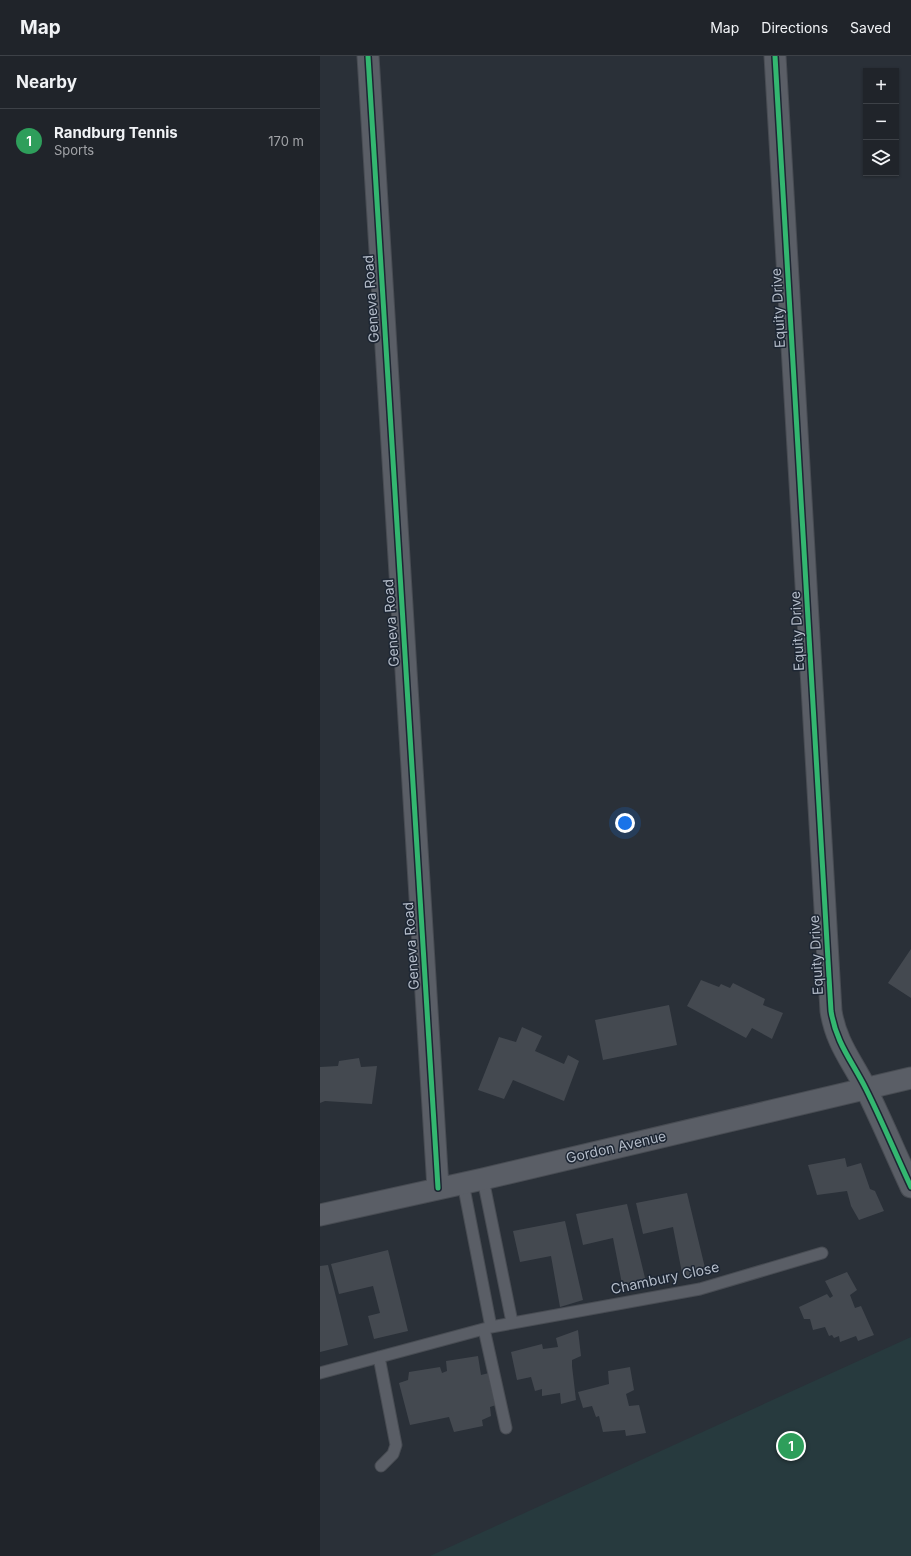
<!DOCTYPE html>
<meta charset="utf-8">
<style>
body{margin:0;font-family:Inter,sans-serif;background:#282c32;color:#f1f3f6}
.controls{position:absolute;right:12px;top:12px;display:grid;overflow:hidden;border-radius:0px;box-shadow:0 1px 3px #0004}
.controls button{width:36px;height:36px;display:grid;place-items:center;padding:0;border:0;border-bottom:1px solid #3d4147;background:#20242a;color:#f1f3f6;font:20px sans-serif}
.you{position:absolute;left:305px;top:767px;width:14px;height:14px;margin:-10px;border:3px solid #fff;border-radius:50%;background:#1a73e8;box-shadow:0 0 0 6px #1a73e833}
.badge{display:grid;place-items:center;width:26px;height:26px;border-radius:50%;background:#848b96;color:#fff;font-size:13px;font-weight:700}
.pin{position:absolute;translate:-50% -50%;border:2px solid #fff;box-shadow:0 1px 4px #0006}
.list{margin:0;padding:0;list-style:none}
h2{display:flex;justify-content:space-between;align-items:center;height:52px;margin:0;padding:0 16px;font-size:17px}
h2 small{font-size:13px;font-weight:400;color:#a2a4a8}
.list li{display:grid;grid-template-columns:26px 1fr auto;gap:12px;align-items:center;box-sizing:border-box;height:64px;padding:0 16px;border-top:1px solid #3d4147}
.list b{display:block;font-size:15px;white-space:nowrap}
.list p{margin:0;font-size:13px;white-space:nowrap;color:#a2a4a8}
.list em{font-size:13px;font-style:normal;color:#a2a4a8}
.icon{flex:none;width:22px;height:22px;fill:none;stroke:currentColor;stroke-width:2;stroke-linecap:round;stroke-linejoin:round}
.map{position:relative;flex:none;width:591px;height:1500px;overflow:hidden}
header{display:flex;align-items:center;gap:24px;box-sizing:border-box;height:56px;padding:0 20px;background:#20242a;border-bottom:1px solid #3d4147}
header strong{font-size:19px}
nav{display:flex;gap:22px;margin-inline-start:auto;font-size:14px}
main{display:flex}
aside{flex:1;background:#20242a}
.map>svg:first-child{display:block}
.green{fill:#273a3e}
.building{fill:#444950}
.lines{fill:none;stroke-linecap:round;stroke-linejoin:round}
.lane-casing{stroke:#484c53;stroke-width:13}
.street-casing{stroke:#484c53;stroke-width:23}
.lane{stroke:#5a5e66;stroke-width:11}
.street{stroke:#5a5e66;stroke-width:21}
.cycleway-casing{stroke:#1d2633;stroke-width:8}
.cycleway{stroke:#33b770;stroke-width:5}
.labels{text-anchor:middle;stroke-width:3;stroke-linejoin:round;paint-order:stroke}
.street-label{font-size:14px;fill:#b4bcc9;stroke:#1d2633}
</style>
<header>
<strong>Map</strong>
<nav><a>Map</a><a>Directions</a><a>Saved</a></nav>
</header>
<main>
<aside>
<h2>Nearby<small></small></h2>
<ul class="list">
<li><span class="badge" style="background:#2e9e5b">1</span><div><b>Randburg Tennis</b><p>Sports</p></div><em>170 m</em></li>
</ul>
</aside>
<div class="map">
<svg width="591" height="1500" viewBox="0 0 591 1500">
<rect width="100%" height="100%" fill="#2a3038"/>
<path class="green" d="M591,1281V1500H110Z"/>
<path class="building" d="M591,893V942L568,927Z
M381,924L399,931L401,928L410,932L413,927L445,943L443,949L463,957L452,983L432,972L426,982L367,950Z
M349,949L357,989L283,1004L275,964Z
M202,971L222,980L215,995L244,1008L248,999L259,1005L244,1045L193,1024L184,1043L158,1034L179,981L196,986Z
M39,1002L41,1011L57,1010L52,1048L5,1045L0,1047V1011L18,1010L19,1005Z
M525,1102L527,1111L541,1107L550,1133L555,1135L564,1155L539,1164L531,1150L527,1135L497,1139L488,1109Z
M367,1137L386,1216L363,1222L353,1171L323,1178L316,1147Z
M307,1148L326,1226L303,1233L293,1182L263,1189L256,1158Z
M245,1165L263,1244L240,1251L231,1200L200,1206L193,1175Z
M68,1194L88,1275L54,1283L48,1260L60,1257L53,1230L19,1238L11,1208Z
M8,1209L28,1289L0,1296V1210Z
M527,1216L537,1234L530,1239L535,1252L541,1250L554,1279L538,1285L536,1280L520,1286L519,1280L514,1282L512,1279L509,1280L505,1271L493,1274L490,1263H484L479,1251L507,1238L510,1242L513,1240L505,1225Z
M258,1274L261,1300L252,1304V1310L256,1344L241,1348L240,1337L222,1340V1333L215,1335L211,1321L197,1324L191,1296L222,1288L223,1293L238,1291L236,1282Z
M158,1300L161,1319L169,1317L176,1349L170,1351L171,1360L162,1364L163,1370L134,1376L129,1361L90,1369L79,1327L88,1324L89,1316L120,1311L122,1317L127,1315L126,1305Z
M310,1311L314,1334L306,1338L309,1350L319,1349L326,1377L306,1380L305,1374L283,1376L279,1360L276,1361L272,1350L263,1352L258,1336L289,1328L288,1315Z"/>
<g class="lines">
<g class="lane-casing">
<path id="lane" d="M163,1123L192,1266
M143,1127L171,1271
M164,1273L186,1372
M59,1301L76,1389L73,1398L61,1410
M0,1317L171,1271L380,1233L502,1197"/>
</g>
<g class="street-casing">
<path id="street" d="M48,0L118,1132
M455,0L511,955C516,987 532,1005 546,1033C562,1065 576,1099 591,1131
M0,1159L163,1123L591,1022"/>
</g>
<use href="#lane" class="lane"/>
<use href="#street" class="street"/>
<g class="cycleway-casing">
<path id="cycleway" d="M48,0L118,1132
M455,0L511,955C516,987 532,1005 546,1033C562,1065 576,1099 591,1131"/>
</g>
<use href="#cycleway" class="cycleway"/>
</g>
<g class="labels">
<g class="street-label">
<text transform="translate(51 243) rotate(-94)" y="5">Geneva Road</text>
<text transform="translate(458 252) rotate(-93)" y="5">Equity Drive</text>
<text transform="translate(71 567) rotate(-94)" y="5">Geneva Road</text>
<text transform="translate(477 575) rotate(-93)" y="5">Equity Drive</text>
<text transform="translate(91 890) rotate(-94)" y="5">Geneva Road</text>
<text transform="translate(496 899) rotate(-93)" y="5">Equity Drive</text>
<text transform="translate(296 1091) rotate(-13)" y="5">Gordon Avenue</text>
<text transform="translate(345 1222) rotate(-12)" y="5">Chambury Close</text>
</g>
</g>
</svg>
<div class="controls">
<button>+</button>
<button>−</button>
<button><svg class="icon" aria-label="layers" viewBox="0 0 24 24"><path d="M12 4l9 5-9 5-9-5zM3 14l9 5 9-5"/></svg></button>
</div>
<div class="you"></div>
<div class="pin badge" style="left:471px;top:1390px;background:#2e9e5b">1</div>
</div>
</main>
